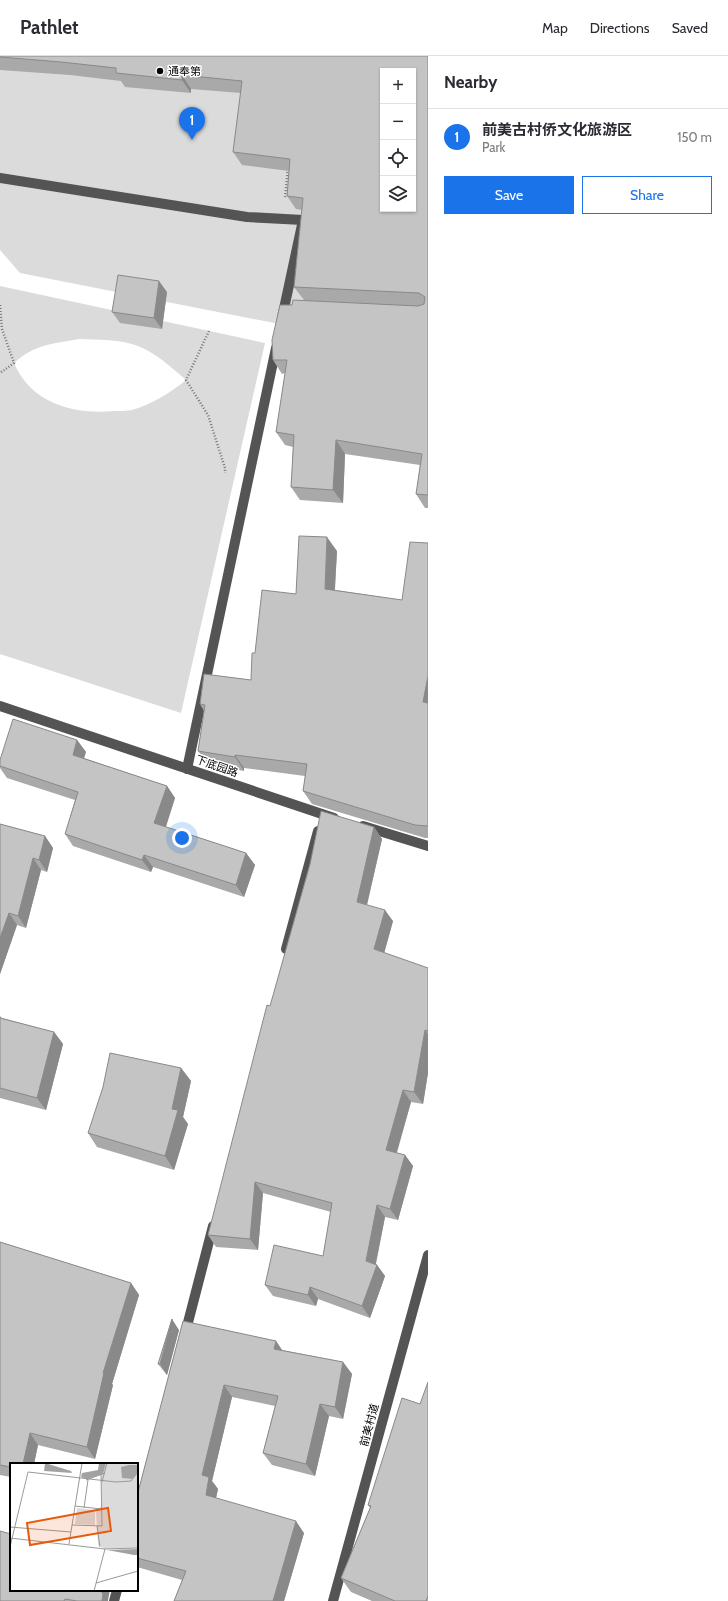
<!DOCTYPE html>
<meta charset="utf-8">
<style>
body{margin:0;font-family:Cabin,"Noto Sans SC",sans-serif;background:#f2f2f3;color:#2b2b33}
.controls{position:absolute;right:12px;top:12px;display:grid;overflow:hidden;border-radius:0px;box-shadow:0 1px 3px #0004}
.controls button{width:36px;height:36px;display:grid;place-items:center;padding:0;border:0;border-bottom:1px solid #e1e1e2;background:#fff;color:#2b2b33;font:20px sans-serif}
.you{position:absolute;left:182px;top:782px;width:14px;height:14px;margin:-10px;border:3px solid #fff;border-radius:50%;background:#1a73e8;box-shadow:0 0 0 6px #1a73e833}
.badge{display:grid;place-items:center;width:26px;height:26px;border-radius:50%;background:#1a73e8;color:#fff;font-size:13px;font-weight:700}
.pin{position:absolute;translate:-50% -33px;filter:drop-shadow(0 1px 2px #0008)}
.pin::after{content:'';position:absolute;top:21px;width:14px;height:12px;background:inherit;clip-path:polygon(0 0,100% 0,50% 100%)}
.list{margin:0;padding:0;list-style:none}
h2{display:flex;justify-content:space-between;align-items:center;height:52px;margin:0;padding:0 16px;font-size:17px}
h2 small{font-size:13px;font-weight:400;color:#7c7c81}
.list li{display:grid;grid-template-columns:26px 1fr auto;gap:12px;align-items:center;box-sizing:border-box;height:56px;padding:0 16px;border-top:1px solid #e1e1e2}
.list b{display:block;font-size:15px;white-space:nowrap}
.list p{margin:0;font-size:13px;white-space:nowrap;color:#7c7c81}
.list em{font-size:13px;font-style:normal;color:#7c7c81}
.actions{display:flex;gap:8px;padding:12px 16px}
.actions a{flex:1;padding:9px 0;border:1px solid #1a73e8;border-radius:0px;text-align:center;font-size:14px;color:#1a73e8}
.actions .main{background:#1a73e8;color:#fff}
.icon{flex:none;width:22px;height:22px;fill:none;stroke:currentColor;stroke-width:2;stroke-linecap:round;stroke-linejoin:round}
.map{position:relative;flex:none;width:428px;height:1545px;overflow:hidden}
header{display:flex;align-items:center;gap:24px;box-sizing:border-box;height:56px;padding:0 20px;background:#fff;border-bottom:1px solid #e1e1e2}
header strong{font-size:19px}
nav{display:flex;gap:22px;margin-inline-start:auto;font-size:14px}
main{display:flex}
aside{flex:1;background:#fff}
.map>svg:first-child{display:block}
.green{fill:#dbdbdb;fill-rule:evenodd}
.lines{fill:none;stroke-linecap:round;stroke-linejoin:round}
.path{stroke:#767676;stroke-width:2.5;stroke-dasharray:1 2;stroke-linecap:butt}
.minor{stroke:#545454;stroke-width:10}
.wall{fill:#a9a9a9}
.shaded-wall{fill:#898989}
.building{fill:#c4c4c4;stroke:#898989;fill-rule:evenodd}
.poi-dot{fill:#000;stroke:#fff;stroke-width:1.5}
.labels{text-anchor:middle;stroke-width:3;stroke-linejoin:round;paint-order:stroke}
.poi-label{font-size:11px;fill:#000;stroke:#fff;text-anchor:start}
.street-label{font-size:11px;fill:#000;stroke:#fff}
.inset-road{fill:none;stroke:#999;stroke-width:1}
.view{fill:#e8590c;fill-opacity:0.15;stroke:#e8590c;stroke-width:2}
.inset-edge{fill:none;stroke:#000;stroke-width:2}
</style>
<header>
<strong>Pathlet</strong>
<nav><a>Map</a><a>Directions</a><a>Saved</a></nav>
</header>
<main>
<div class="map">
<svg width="428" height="1545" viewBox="0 0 428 1545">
<rect width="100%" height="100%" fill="#fff"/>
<path class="green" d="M0,0H428V281L310,274L20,217L0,194ZM383,15H413V153H383Z
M0,230L265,287L181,657L0,598ZM79,283C98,284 120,283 138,290C156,297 171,311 186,324C172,336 150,349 132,354C127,355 120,355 114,355C73,359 31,347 14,307C35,288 52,288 79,283Z"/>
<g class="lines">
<path class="path" d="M285,141L288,112
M0,249L2,273L14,307L0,317
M209,275L186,324L208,359L225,412V417"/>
<path class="minor" d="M0,122L247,161L303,164L282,262
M0,650L334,762
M187,713L276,292
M363,770L428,790
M286,893L318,775
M185,1278L213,1170
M114,1545L117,1534
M333,1545L428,1199"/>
</g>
<path class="wall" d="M0,0H428V452H425L416,438L420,409L345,398L343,447L300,444L291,431L293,391L285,389L276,376L285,317L282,318L273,304L292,249L304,244L294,231L302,154L296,153L287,140L289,115L242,109L233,96L241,37L191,33V37L125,31L121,25L70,19L0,14Z
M167,236L162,273L120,267L112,256Z
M428,487V782H425L312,748L303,735L305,720L244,712V715L207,708L198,695L204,655L200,648L251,624L255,597L296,538L337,495L335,534L402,544Z
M77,684L86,696L84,702L167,730L175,742L166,771L246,797L255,809L244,841L153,811L151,816L73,790L65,778L75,744L7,722L0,712V704Z
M0,768L45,780L53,792L47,816L41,814L26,872L17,869L0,918Z
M374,771L382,783L367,849L393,865L384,897L428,912V1017L423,1048L411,1046L397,1097L405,1099L413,1110L398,1164L385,1161L376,1208L377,1209L385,1220L370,1262L318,1243L316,1250L273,1240L265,1229L323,1200L331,1156L263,1137L258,1194L216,1191L208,1179L270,950Z
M0,960L2,962L54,976L63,988L46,1054L0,1042Z
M181,1012L191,1025L183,1061L188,1068L174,1114L97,1091L88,1077Z
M0,1186L131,1227L139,1239L112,1328L113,1329L95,1403L38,1389L34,1408H11V1421L0,1419Z
M183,1265L276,1285L282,1294L343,1306L352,1318L343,1363L329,1360L315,1420L272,1409L263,1397L275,1350L232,1341L212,1425L218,1433L216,1442L304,1477L284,1545H174L182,1524L137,1511V1440Z
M179,1274L167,1319L166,1318L158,1308Z
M420,1348L428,1545H372L351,1536L341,1522L370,1452L368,1449Z
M0,1475L108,1544V1545H0Z"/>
<path class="shaded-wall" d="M182,19L191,33V37L182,24Z
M159,225L167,236L162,273L154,262Z
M336,384L345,398L343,447L333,434Z
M327,481L337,495L334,546L325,533Z
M428,620V653L423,646Z
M77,684L86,696L81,711L73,699Z
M235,699L244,712V715L235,701Z
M167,730L175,742L163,779L154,767Z
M374,771L382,783L365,857L357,846Z
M45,780L53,792L47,816L39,804Z
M246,797L255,809L244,841L236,829Z
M144,799L153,811L151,816L142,804Z
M33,802L41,814L26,872L18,860Z
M385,854L393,865L382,905L374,893Z
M9,857L17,869L0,918V882Z
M425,974L428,978V1017L423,1048L414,1036Z
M54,976L63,988L46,1054L37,1042Z
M181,1012L191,1025L183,1061L188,1068L174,1114L165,1100L172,1053Z
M403,1034L411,1046L394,1105L386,1094Z
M405,1099L413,1110L398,1164L390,1153Z
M255,1126L263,1137L258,1194L250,1183Z
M377,1149L385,1161L374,1216L377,1209L385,1220L370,1262L362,1250L366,1205Z
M131,1227L139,1239L112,1328L113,1329L95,1403L87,1391L103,1317Z
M310,1231L318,1243L316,1250L308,1239Z
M172,1263L179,1274L167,1319L160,1308Z
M276,1285L284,1297L274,1293Z
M343,1306L352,1318L343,1363L335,1351Z
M224,1329L232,1341L212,1425L218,1433L214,1451L206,1439L202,1419Z
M320,1348L329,1360L315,1420L306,1408Z
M30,1377L38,1389L34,1408H23Z
M296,1465L304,1477L284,1545H273Z
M100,1534H110L108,1544V1545H102Z"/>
<path class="building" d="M0,0H428V439L416,438L422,398L336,384L333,434L291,431L294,379L276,376L287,304H273L272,284L280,249H292L293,244L418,250L424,248L425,241L419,237L294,231L303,142L287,140L290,103L233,96L242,25L182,19V24L116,17V12L61,6L0,1ZM383,15H413V153H383Z
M118,219L159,225L154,262L112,256Z
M299,480L327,481L325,533L402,544L410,486L428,487V620L423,646L428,647V770L415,769L303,735L307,708L235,699V701L198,695L205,649L200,648L204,618L251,624L252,597H255L262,534L296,538Z
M13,663L77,684L73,699L167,730L154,767L246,797L236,829L144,799L142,804L65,778L78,736L0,710V704Z
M321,755L374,771L357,846L385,854L374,893L428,912V975L425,974L414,1036L403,1034L386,1094L405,1099L390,1153L377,1149L366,1205L377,1209L362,1250L310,1231L308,1239L265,1229L274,1189L323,1200L332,1147L255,1126L250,1183L208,1179L267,949L270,950L310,808Z
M0,768L45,780L39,804L33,802L18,860L9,857L0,882Z
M0,962L54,976L37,1042L0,1032Z
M110,997L181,1012L172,1053L178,1054L165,1100L88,1077L103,1031Z
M0,1186L131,1227L103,1317H104L87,1391L30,1377L23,1408H11V1411L0,1409Z
M172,1263L160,1308H158Z
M183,1265L276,1285L274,1293L343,1306L335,1351L320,1348L306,1408L263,1397L278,1340L224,1329L202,1419L209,1421L206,1439L296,1465L273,1545H174L186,1515L137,1502V1440Z
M428,1326V1540L426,1545H395L341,1522L371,1450L368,1449L402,1342L420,1348Z
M0,1475L11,1478V1534H100L103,1538L102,1545H77L65,1543L64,1545H0Z"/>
<circle class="poi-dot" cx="160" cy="15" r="4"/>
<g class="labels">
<g class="poi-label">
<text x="168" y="19">通奉第</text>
</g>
<g class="street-label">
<text transform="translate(217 710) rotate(19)" y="4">下底园路</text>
<text transform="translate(369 1369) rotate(-75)" y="4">前美村道</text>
</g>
</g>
<g transform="translate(10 1407)">
<rect width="128" height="128" fill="#fff"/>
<path d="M96,0H128V85L95,86L88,82L86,49L91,43V13ZM67,45L85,47V62L65,61Z" fill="#dbdbdb"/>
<path d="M35,0L61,8L62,10L34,8ZM89,0H96L93,11L77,16L71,14L72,10L88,7ZM119,2H128V9L122,16L112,15L111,4ZM128,86V92H124L97,87Z" fill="#a2a2a2"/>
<path class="inset-road" d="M76,17L95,10M92,19L97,0M65,43L91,46M74,45L78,17M62,62L92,63L91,12M87,63L90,84M0,64L61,69M0,75L95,86L128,85M59,81L72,0M0,84L18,9L106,19L121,18L128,9M86,120L128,108M84,128L95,86"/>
<path class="view" d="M98,45L101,68L20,82L17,60Z"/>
<rect width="128" height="128" class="inset-edge"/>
</g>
</svg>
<div class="controls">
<button>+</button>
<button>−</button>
<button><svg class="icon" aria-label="locate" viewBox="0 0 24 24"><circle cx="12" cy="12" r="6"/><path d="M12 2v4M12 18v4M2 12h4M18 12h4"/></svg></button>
<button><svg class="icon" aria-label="layers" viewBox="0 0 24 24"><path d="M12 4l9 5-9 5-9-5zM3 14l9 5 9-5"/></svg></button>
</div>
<div class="you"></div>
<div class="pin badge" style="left:192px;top:84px">1</div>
</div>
<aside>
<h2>Nearby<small></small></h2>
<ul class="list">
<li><span class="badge">1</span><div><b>前美古村侨文化旅游区</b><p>Park</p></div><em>150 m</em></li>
</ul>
<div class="actions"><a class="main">Save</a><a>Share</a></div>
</aside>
</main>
